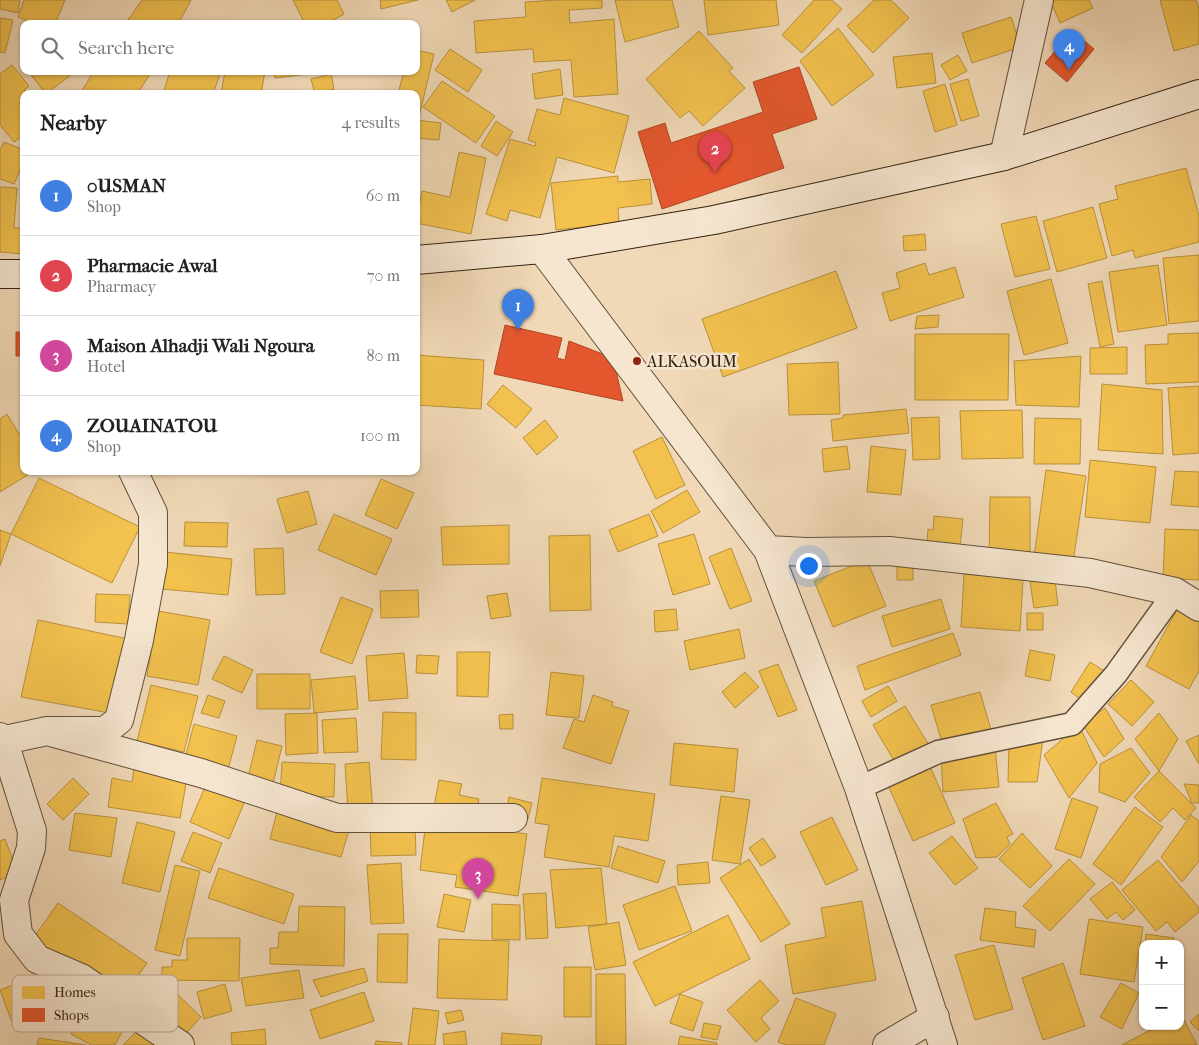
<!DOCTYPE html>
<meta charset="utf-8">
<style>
body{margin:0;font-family:"IM FELL French Canon",serif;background:#f2f2f2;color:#222}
.controls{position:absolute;right:15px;bottom:15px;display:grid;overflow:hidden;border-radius:10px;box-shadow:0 1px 4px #0004}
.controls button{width:45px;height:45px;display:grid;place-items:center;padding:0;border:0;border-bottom:1px solid #e0e0e0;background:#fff;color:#222;font:25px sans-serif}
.you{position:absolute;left:808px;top:565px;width:18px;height:18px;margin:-12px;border:4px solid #fff;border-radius:50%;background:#1a73e8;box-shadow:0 0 0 8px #1a73e833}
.badge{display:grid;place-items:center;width:32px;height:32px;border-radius:50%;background:#8f2418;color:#fff;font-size:16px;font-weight:700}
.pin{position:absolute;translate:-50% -41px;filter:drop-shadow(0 1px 2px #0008)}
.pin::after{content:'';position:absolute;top:26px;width:18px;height:15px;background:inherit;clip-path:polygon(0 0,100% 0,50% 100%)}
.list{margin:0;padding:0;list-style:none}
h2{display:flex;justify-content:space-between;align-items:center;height:65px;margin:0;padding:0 20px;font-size:21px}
h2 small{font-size:16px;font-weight:400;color:#767676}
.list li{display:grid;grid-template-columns:32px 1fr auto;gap:15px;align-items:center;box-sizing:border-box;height:80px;padding:0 20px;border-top:1px solid #e0e0e0}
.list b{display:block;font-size:19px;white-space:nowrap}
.list p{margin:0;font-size:16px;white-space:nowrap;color:#767676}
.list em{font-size:16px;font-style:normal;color:#767676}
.icon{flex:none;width:28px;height:28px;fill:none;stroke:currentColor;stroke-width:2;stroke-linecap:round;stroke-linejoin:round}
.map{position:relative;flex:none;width:1199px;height:1045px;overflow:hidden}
.search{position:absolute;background:#fff;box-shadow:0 1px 4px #0004;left:20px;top:20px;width:400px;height:55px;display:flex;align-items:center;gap:12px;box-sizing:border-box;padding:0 18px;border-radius:10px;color:#767676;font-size:19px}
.panel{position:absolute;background:#fff;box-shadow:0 1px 4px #0004;left:20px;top:90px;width:400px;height:385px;border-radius:10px}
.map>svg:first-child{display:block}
.homes{fill:#f2c14e;stroke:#b9913c}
.shops{fill:#e4572e;stroke:#af4726}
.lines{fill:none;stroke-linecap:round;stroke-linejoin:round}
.lane-casing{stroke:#62503b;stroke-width:25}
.street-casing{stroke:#62503b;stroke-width:30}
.secondary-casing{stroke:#332212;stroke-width:30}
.lane{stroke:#f6e6d0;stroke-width:22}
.street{stroke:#f6e6d0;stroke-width:28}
.secondary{stroke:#f6e6d0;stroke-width:28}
.poi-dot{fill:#8f2418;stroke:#f6e6d0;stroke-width:2}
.labels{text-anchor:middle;stroke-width:5;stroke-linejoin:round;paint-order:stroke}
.poi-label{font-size:16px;fill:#332212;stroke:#f6e6d0;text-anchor:start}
.key{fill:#f6e6d0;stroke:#bcab97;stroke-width:1}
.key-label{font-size:14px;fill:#332212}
</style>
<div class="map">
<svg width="1199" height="1045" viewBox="0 0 1199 1045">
<rect width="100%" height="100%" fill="#f1d9b7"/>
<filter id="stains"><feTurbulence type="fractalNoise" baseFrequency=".004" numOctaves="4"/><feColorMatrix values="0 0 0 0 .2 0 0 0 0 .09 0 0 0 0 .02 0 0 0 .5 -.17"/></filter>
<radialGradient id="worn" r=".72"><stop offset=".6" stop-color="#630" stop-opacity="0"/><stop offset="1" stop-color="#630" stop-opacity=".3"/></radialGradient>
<path class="homes" d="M0,0H20L18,13L0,9Z
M24,0H65L55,24H35L18,17Z
M142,0H191L178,24H125Z
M293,0H337L344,14L326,24H305Z
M380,0H418L381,9Z
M446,0H475L452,12Z
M558,0H602V8L569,10L570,23L614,19L618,94L574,97L571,60L534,62L533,49L476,53L474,21L526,17L525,2Z
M615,0H672L679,27L625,42Z
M704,0H776L779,25L708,35Z
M814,0H832L842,9L802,53L782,35Z
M874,0H891L909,18L873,53L847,26Z
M1050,0H1089L1093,8L1060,23Z
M1160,0H1196L1199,9V44L1174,51Z
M1011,17L1021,47L972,63L962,33Z
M0,18L13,20L5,53L0,52Z
M838,28L874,75L832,106L800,61Z
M699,31L733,68L729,71L745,88L703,126L689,111L680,118L646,79Z
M450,49L482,70L468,92L435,70Z
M416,50L434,54L419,117L416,116V94H398L404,71H416Z
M932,53L936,83L897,88L893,57Z
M958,55L967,71L950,80L941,65Z
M12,65L29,86L24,90L27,94H24V135L14,142L0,125V74Z
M560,69L563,95L535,99L532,74Z
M28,71H76L46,94Z
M94,71H152L137,94H80Z
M170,71H221L213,94H163Z
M225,71H265L261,94H221Z
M274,71H326V72L275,78Z
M331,74L334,89L315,94L311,79Z
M968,79L979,116L961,121L950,84Z
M442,81L495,116L476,143L423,107Z
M945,84L957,125L935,132L923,91Z
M564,98L629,116L614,173L557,157L540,218L510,210L507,221L486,214L510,139L535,146L536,143L528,140L537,109L560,115Z
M416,120L441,123L439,140L416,138Z
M496,121L513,132L497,156L481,146Z
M4,142L24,150V162L14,184L0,179V150Z
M459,152L486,158L471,234L416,223L422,191L450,197Z
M1186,168L1199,216V242L1135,258L1133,250L1112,256L1099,204L1118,199L1115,186Z
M618,176V182L650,179L652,204L618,208L619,223L556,230L551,183Z
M0,187L17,188L14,228H24V254L0,252Z
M1093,207L1107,258L1057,272L1043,221Z
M1036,216L1050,269L1015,277L1001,224Z
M925,234L926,250L904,251L903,236Z
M1199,255V321L1169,324L1163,258Z
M925,263L929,275L955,267L964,297L890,321L882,293L900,288L896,273Z
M1158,265L1167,325L1118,332L1109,272Z
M836,271L857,328L723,377L702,319Z
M1051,279L1068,343L1024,355L1007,291Z
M1102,281L1114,344L1100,347L1088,284Z
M939,315L938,327L915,329L917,316Z
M1199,333V382L1146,384L1145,345L1168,344V334Z
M915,334H1009L1008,400H915Z
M1127,347V374H1090V348Z
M416,355L484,360L481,409L416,405Z
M1081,356L1079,407L1016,405L1014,361Z
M838,362L840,414L789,415L787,364Z
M1102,384L1162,390L1163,454L1098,450Z
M503,385L532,409L516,428L487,404Z
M1199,386V453L1173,455L1168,388Z
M906,409L909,433L833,441L831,420L843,418V415Z
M1022,410L1023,458L962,459L960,411Z
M7,414L24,442V471H34L0,492V419Z
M939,417L940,459L913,460L911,418Z
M1035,418L1081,419L1080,464H1034Z
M545,420L558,437L537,455L523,438Z
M662,437L685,485L656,499L633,451Z
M847,446L850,469L824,472L822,449Z
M871,446L906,450L901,495L867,492Z
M1090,460L1156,467L1150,523L1085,517Z
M1046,470L1086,476L1073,562L1034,557Z
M1175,471L1199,472V507L1171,505Z
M39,478L140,527L112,583L11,534Z
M381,479L414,493L397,529L365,515Z
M687,490L700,512L663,533L651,511Z
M308,491L317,524L287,533L277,499Z
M990,497H1030V559H989Z
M334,514L392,539L376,575L318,550Z
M649,514L658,536L618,552L609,530Z
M934,516L963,519L960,546L927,543L928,529L933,530Z
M185,522L228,523L227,547L184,546Z
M509,525V564L443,565L441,527Z
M1165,529L1199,530V580L1163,578Z
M0,530L11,534L0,566Z
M694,534L710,584L673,595L658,544Z
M590,535L591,610L550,611L549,536Z
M283,548L285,594L256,595L254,549Z
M731,548L752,601L730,609L709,557Z
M165,552L232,559L228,595L161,589Z
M897,559H913V580H897Z
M867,560L886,606L833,627L814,581Z
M964,574L1023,579L1020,631L961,627Z
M1055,580L1058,605L1034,608L1030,582Z
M418,590L419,617L381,618L380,591Z
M507,593L511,616L491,619L487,596Z
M96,594L130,595L128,624L95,622Z
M341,597L373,609L352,664L320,652Z
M941,599L950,629L892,647L882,616Z
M1179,606L1199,617V671L1189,689L1146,666Z
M676,609L678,630L655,632L654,611Z
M158,611L210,620L198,685L147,676Z
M1027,613H1043V630H1027Z
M38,620L133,640L115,714L21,697Z
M739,629L745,658L690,670L684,641Z
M953,633L961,655L865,690L857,666Z
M1030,650L1055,655L1050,681L1025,676Z
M457,652H490L488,697L457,696Z
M404,653L408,698L369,701L366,656Z
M417,655L439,656L437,674L416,673Z
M224,656L253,670L242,693L212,679Z
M1090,662L1106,672L1085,703L1071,692Z
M778,664L797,710L778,717L759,671Z
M551,672L584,676L579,718L546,715Z
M745,672L759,687L735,708L722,692Z
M257,674H310V709H257Z
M355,676L358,709L314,713L311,680Z
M1131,680L1154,702L1132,726L1108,704Z
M151,685L198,696L184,752L137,741Z
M888,686L897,701L871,717L862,701Z
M980,692L992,733L943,746L931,705Z
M208,695L225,701L219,718L201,713Z
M593,695L613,702L612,706L629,711L611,764L563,748L574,719L584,722Z
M905,706L929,745L896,764L873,725Z
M1105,708L1124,739L1104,757L1082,724Z
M383,712L416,713V760L381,759Z
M317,713L318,753L286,755L285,714Z
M1159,713L1178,739L1159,771L1135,739Z
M513,714V729H500L499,715Z
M356,718L358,752L324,753L322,720Z
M194,724L237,736L226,777L183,766Z
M1079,725L1097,763L1069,798L1044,755Z
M1199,735V764L1186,741Z
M1043,739L1037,782H1008L1009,741Z
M257,740L282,746L271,792L246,786Z
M674,743L738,749L734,792L670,785Z
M995,747L999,787L943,792L941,757Z
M1131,748L1150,773L1125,802L1099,792L1100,764Z
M282,762L335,764L334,797L280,796Z
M369,762L373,810L348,811L345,764Z
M929,764L955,823L913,841L887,783Z
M134,769L187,778L180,818L108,807L112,778L132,782Z
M1159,771L1196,808L1185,820L1173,808L1160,822L1134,797Z
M73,778L89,794L63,820L47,804Z
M542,778L655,794L648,841L614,836L609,867L544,857L549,825L535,823Z
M208,780L247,796L229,839L190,822Z
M439,780L462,784L459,795L479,799L476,815L434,807Z
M1184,784L1199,785V803H1192Z
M721,796L750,800L740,864L712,860Z
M509,797L532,803L528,819L506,814Z
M1072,798L1098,807L1081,858L1055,849Z
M996,803L1013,834L1007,837L1010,844L997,857L976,858L963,819Z
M1135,807L1163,827L1121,885L1093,864Z
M278,808L350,827L341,857L270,839Z
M75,813L117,818L111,857L69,850Z
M1191,815L1199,821V861L1182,882L1161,857Z
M832,817L858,870L826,885L800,832Z
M426,821L527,834L518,896L455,887L457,875L420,870Z
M137,822L175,832L160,892L122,883Z
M415,824L416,855L371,856L370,825Z
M193,832L222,843L210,873L181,861Z
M1022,833L1052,866L1030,888L999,859Z
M952,836L978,868L955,885L929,853Z
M763,838L776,857L761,866L749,848Z
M5,839L18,873L0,880V841Z
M618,846L665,861L658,883L611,868Z
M749,859L790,924L761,942L720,878Z
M1069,859L1095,884L1050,931L1023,906Z
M1158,860L1199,908V912L1175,932L1167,922L1156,931L1122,890Z
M708,862L710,883L678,885L677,865Z
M401,863L404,923L371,924L367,865Z
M175,865L200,871L180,956L155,950Z
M219,868L294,894L284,924L208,898Z
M601,868L607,924L556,928L550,870Z
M1112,882L1135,910L1123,920L1116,912L1107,919L1090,899Z
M675,886L692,931L639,950L623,905Z
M546,893L548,938L526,939L523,894Z
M444,894L471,900L464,932L437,927Z
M862,901L876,980L793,994L785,945L826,937L821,908Z
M58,903L147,963L121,1000L32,940Z
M492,904L520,905V940L492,939Z
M299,906L345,907L344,966L270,964V948H278L279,932H298Z
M985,908L1016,912L1015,927L1036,930L1034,947L980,940Z
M728,915L750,959L655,1006L633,962Z
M1089,919L1143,927L1134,982L1080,974Z
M619,922L626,965L595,970L588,927Z
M378,934H408L407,983L377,982Z
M1146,934L1174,938L1173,944H1145Z
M187,938H240L239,981L162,980V967H172V960H187Z
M439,939L509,941L507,1000L437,998Z
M994,945L1013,1009L975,1020L955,955Z
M1063,963L1085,1026L1043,1040L1022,978Z
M564,967H591V1017H564Z
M364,968L368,981L321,997L313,980Z
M299,970L304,998L246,1006L241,978Z
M596,974H625L626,1045H596Z
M37,976L52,1017L15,1030L0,990Z
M760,980L779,1001L761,1018L770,1029L756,1042L727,1010Z
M1121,983L1139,993L1122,1029L1100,1017Z
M225,984L232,1011L204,1019L197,992Z
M161,989L171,999L177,994L201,1017L177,1043L133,1002L144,991L151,998Z
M364,992L374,1021L320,1039L310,1010Z
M680,994L703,1002L693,1031L670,1023Z
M796,998L836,1014L824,1045H787L778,1042Z
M91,1000L128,1021L115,1045H91L71,1034Z
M413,1008L439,1011L435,1045H408Z
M461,1010L464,1020L448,1024L445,1013Z
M1181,1014L1197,1045H1122L1158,1026H1180Z
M1199,1014V1031L1190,1022Z
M704,1023L721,1026L717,1040L701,1037Z
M265,1029L266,1045H232L231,1033Z
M138,1030L153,1045H123Z
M465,1031L467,1045H444L443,1034Z
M502,1033L542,1036L541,1045H501Z
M680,1036L717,1043V1045H678Z
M39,1038L86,1045H37Z
M376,1041L402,1043V1045H375Z"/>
<path class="shops" d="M1072,31L1094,49L1067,82L1045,63Z
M799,67L817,119L772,134L784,168L662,209L638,132L665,123L671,143L763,112L753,82Z
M505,325L562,338L557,358L565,360L569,341L613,358L623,401L494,374Z
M16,332H24V356H16Z"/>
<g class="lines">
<g class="lane-casing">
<path id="lane" d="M859,788L938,752L1072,724L1116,674L1175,592"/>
</g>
<g class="street-casing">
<path id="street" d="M1004,156L1039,0
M542,249L768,550L859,788L943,1045
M768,550L806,552L889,551L1090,573L1175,592L1199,607
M47,731L201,773L337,818H513
M0,737L3,739L32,831L31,848L14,900L18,934L37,959L81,978L180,1045
M0,741L47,731H105L119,720L139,640L153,564V513L133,471
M887,1045L935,1017"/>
</g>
<g class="secondary-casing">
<path id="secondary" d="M416,260L542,249L714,220L1004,156L1199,94
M0,274H24"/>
</g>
<use href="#lane" class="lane"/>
<use href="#street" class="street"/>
<use href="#secondary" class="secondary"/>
</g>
<circle class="poi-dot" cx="637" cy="361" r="5"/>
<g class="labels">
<g class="poi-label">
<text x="647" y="367">ALKASOUM</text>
</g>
</g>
<rect x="12" y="975" width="166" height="57" rx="8" class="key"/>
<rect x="22" y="986" width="23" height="13" fill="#f2c14e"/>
<rect x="22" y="1008" width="23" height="14" fill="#e4572e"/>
<g class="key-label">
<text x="54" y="997">Homes</text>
<text x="54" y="1020">Shops</text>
</g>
<rect width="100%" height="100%" filter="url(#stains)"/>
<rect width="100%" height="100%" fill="url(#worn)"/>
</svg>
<div class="controls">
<button>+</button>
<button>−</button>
</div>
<div class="you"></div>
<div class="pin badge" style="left:518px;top:330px;background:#3f7fe0">1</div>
<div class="pin badge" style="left:715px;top:173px;background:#e0444e">2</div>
<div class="pin badge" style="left:478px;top:899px;background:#d1479c">3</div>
<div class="pin badge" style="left:1069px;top:70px;background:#3f7fe0">4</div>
<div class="search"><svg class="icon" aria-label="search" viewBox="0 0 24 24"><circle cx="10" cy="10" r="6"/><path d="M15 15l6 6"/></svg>Search here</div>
<section class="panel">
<h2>Nearby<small>4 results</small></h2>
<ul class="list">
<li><span class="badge" style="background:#3f7fe0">1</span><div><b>0USMAN</b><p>Shop</p></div><em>60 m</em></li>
<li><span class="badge" style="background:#e0444e">2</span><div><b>Pharmacie Awal</b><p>Pharmacy</p></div><em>70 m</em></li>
<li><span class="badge" style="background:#d1479c">3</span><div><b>Maison Alhadji Wali Ngoura</b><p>Hotel</p></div><em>80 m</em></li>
<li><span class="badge" style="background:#3f7fe0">4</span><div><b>ZOUAINATOU</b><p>Shop</p></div><em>100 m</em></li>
</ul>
</section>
</div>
